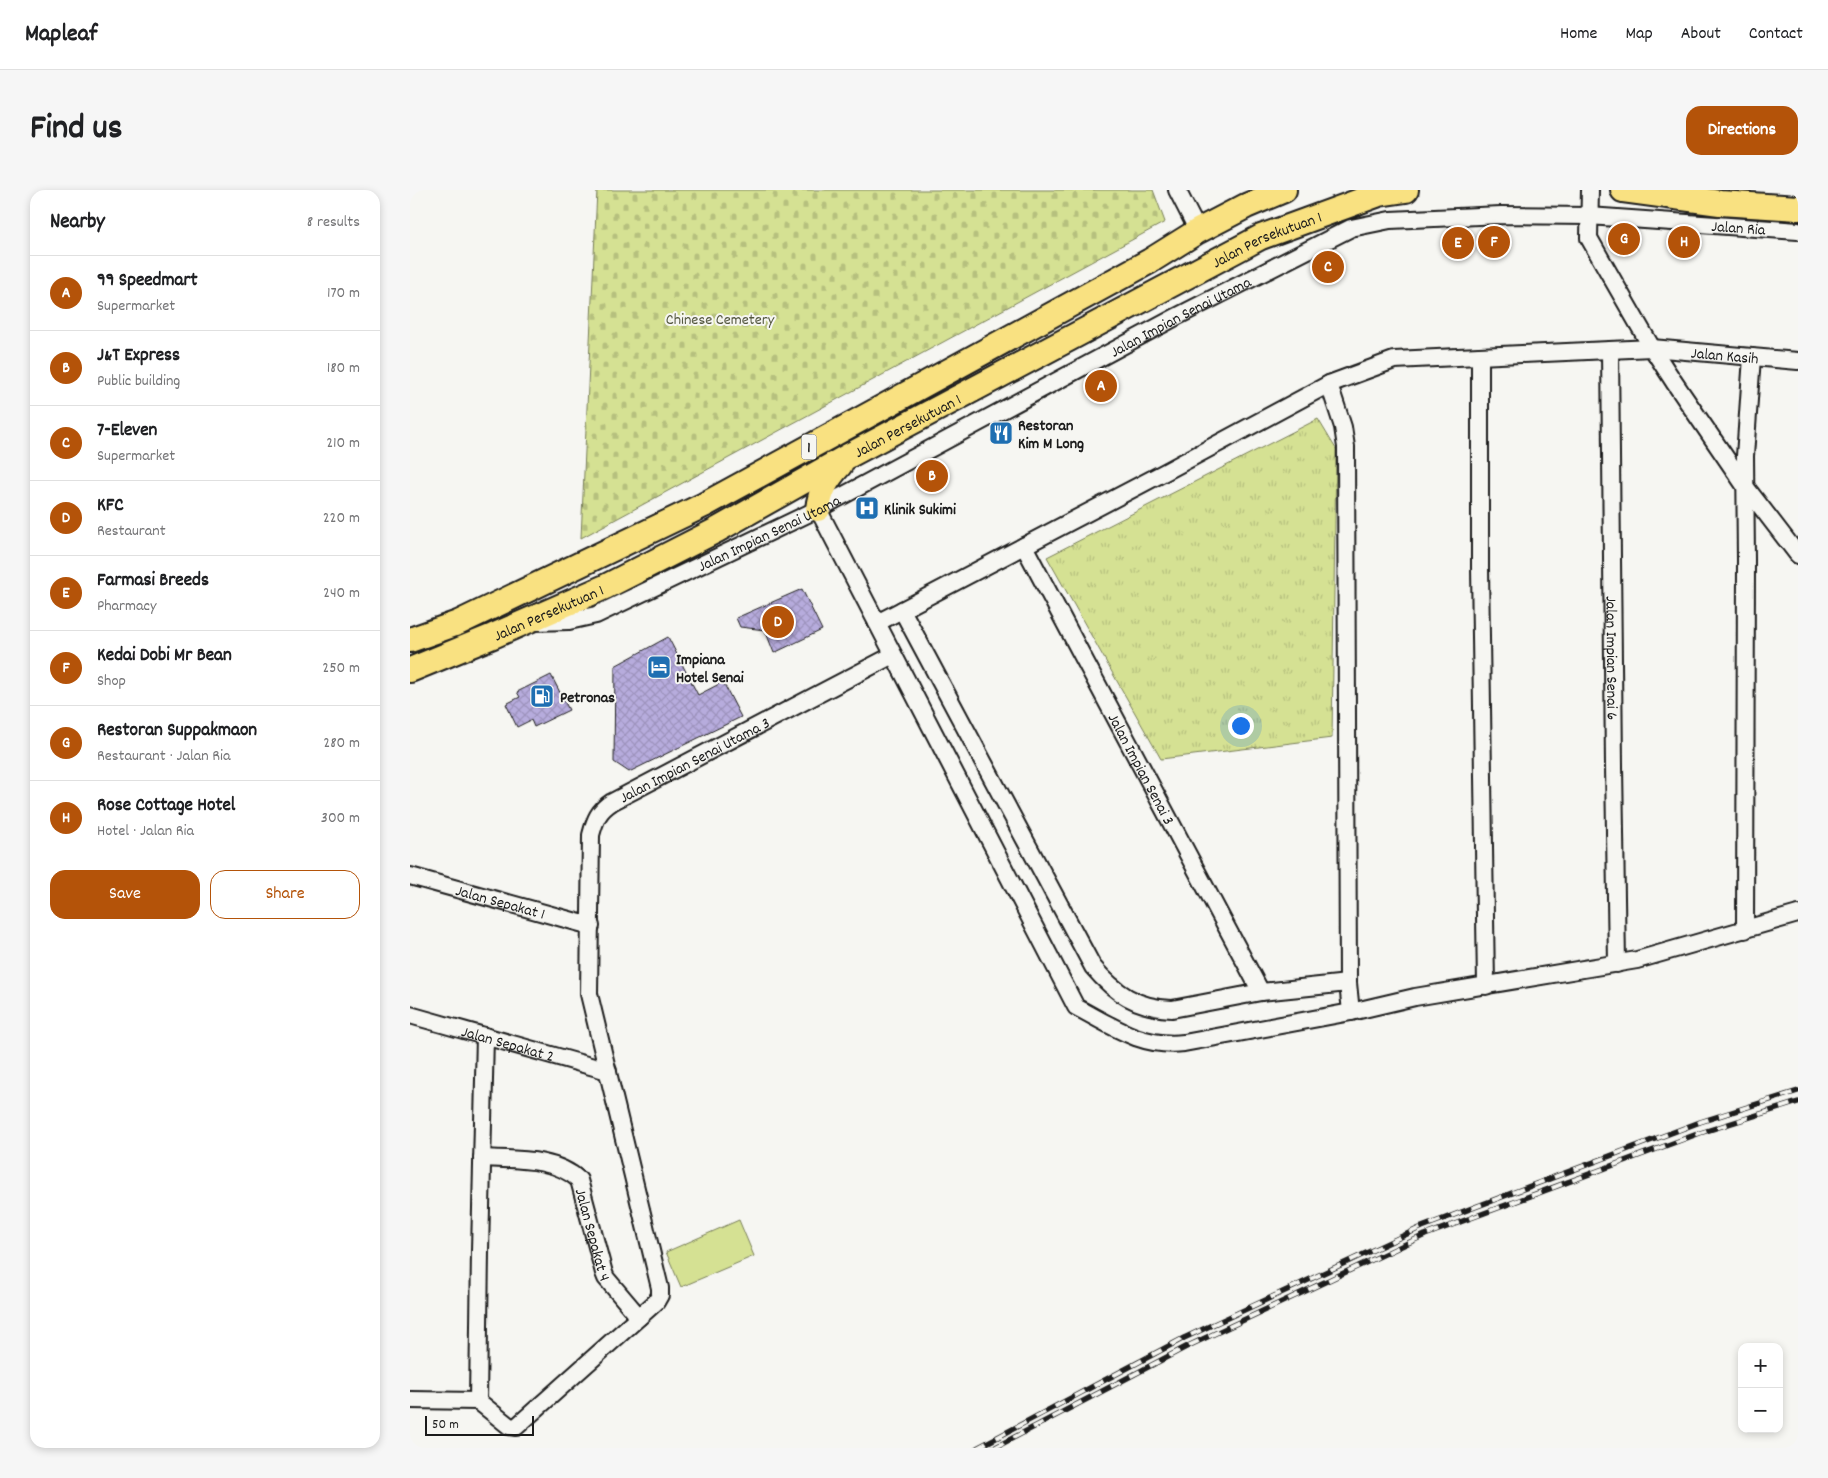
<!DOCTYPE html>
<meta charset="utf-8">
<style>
body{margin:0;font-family:Dekko,sans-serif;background:#f6f6f6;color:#202124}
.controls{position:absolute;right:15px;bottom:15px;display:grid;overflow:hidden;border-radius:10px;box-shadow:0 2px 8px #0003}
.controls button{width:45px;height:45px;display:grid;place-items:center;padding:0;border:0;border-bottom:1px solid #e0e0e0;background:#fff;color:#202124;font:25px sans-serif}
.scale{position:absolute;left:15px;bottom:12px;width:109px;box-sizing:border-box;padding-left:5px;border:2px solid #1c1c1c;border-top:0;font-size:14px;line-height:18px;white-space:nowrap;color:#1c1c1c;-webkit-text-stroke:4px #f6f6f2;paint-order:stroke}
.you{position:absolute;left:830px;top:535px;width:18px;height:18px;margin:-12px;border:4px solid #fff;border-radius:50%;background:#1a73e8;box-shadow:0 0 0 8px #1a73e833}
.badge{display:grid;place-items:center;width:32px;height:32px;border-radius:50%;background:#b45309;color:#fff;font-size:16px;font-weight:700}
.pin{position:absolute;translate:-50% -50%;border:2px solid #fff;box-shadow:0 1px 5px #0006}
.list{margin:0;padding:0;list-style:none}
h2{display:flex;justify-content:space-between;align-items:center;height:65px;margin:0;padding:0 20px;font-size:21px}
h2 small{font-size:16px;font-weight:400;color:#757577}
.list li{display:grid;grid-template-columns:32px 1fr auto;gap:15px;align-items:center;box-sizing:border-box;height:75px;padding:0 20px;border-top:1px solid #e0e0e0}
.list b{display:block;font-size:19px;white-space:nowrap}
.list p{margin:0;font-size:16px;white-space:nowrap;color:#757577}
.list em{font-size:16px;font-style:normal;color:#757577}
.actions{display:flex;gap:10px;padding:15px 20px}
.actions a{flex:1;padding:11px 0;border:1px solid #b45309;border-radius:15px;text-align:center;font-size:18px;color:#b45309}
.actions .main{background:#b45309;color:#fff}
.map{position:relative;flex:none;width:1388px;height:1258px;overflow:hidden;border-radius:15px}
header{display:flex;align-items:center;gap:30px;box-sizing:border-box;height:70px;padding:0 25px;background:#fff;border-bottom:1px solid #e0e0e0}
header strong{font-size:24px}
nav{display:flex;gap:28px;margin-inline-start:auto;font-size:18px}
.intro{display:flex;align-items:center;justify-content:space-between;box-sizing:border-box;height:120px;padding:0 30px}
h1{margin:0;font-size:35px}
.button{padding:12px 22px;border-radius:15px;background:#b45309;color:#fff;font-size:18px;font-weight:700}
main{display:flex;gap:30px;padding:0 30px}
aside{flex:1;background:#fff;border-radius:15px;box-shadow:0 2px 8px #0003}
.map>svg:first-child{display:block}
.cemetery{fill:url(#cemetery-stones);stroke:#787e58}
.park{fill:url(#park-tufts);stroke:#787e58}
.pitch{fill:#d5e193;stroke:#787e58}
.building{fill:url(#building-cross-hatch);stroke:#1c1c1c}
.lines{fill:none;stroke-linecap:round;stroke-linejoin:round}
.minor-casing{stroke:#1c1c1c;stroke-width:20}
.highway-casing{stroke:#1c1c1c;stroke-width:28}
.minor{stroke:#f6f6f2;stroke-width:16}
.highway{stroke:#f9e181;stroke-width:24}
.rail-casing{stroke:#1c1c1c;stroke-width:5.5}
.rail{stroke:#f6f6f2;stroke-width:4;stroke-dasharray:11;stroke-linecap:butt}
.labels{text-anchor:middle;stroke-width:4;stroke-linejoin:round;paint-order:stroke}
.shield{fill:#f6f6f2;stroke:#5d5d5c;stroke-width:1}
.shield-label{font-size:15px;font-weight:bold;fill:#1c1c1c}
.street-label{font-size:16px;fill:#1c1c1c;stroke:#f6f6f2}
.park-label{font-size:16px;fill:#545740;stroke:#f6f6f2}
.poi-label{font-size:16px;font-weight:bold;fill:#1c1c1c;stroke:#f6f6f2;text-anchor:start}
</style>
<header>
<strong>Mapleaf</strong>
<nav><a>Home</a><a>Map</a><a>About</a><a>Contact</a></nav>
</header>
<div class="intro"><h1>Find us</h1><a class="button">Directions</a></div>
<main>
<aside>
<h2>Nearby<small>8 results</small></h2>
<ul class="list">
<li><span class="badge">A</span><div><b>99 Speedmart</b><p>Supermarket</p></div><em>170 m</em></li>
<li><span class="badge">B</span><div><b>J&amp;T Express</b><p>Public building</p></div><em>180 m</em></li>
<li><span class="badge">C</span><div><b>7-Eleven</b><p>Supermarket</p></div><em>210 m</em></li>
<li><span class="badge">D</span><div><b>KFC</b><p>Restaurant</p></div><em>220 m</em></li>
<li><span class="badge">E</span><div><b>Farmasi Breeds</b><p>Pharmacy</p></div><em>240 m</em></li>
<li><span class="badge">F</span><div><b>Kedai Dobi Mr Bean</b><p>Shop</p></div><em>250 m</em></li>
<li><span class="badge">G</span><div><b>Restoran Suppakmaon</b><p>Restaurant · Jalan Ria</p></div><em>280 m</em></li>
<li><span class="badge">H</span><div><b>Rose Cottage Hotel</b><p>Hotel · Jalan Ria</p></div><em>300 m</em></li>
</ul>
<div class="actions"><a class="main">Save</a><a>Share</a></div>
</aside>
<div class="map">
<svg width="1388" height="1258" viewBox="0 0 1388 1258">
<defs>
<pattern id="cemetery-stones" width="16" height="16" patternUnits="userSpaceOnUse" patternTransform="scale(1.25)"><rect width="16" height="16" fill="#d5e193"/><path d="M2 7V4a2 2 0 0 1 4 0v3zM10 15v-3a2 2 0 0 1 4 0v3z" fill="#b6c07e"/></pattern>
<pattern id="park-tufts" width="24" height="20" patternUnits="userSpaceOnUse" patternTransform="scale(1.25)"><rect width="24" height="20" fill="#d5e193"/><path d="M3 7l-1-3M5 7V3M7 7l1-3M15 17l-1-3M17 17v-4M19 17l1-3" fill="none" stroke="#b6c07e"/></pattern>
<pattern id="building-cross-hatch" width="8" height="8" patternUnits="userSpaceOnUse" patternTransform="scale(1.25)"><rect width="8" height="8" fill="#b7acdd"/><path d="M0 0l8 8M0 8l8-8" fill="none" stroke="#9d93bd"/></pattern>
</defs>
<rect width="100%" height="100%" fill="#f6f6f2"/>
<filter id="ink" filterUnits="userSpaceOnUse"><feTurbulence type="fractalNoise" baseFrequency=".02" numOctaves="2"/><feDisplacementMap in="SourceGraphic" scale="10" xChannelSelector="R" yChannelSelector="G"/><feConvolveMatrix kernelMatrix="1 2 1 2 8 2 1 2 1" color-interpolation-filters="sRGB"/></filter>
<g filter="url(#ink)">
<path class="cemetery" d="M187,0H743L755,32L171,348Z"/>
<path class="park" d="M908,229L926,259L922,548L751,569L637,367Z"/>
<path class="pitch" d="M329,1030L344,1066L271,1097L256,1062Z"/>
<path class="building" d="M392,399L412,440L364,463L355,440L330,437L326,428Z
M258,447L288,505L313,492L331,527L219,582L204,572L205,476Z
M141,485L159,520L124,537L121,530L107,537L96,514L110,507L107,502Z"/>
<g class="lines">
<g class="minor-casing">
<g id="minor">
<path d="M767,0L788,41"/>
<path d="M1180,0L1179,48L1204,92L1242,158L1264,192L1335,296L1388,365"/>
<path id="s1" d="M1200,160L1204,576L1207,774"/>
<path d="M1070,166V377L1076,796"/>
<path d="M919,194L933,237L936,257L938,793L941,822"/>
<path d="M408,319L666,817C702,836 732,858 774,853L941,822L1005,807L1227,770L1388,724"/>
<path id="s2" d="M614,356L851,802"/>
<path d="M492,420L683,777C705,803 727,818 762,819L851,802L938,793"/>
<path id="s3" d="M124,432L159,431L186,425L408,319L766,127L941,38L980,30L1091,25L1179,26L1388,41"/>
<path id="s4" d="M467,433L755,282L919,194L984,170L1242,158L1388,171"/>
<path id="s5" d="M0,686L181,736"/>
<path d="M1335,740L1336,369L1335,266L1342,167"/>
<path id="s6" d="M0,825L198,881"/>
<path id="s7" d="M72,968C104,970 145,967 169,990L194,1083L196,1088L229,1127"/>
<path id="s8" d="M0,1210L68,1211L99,1236L106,1237L246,1112L250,1105V1098L179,804L181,645C185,630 188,621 202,612L483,465"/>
<path d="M68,1211L70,1061L75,846"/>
</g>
</g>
<g class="highway-casing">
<g id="highway">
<path d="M1213,0L1310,13L1388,18"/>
<path d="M408,319C410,301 417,289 430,275"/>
<path d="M0,450L48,433L294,315L740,71L788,41L836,16L874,0"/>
<path id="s9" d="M0,480L83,446L195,397L307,340L440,265L851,47L969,4L996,0"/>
</g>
</g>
<use href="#minor" class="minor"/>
<use href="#highway" class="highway"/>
<g class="rail-casing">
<path id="rail" d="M567,1258L774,1148L1012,1037L1290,932L1388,901
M584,1258L778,1156L1015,1045L1290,943L1388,912"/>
</g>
<use href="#rail" class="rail"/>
</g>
</g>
<defs>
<g id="restaurant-square" transform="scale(1.25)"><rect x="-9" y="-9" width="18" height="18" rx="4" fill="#1f6fb2" stroke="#f6f6f2"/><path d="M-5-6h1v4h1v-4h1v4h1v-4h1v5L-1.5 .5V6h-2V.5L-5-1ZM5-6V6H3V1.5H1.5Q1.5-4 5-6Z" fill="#fff"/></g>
<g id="hospital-square" transform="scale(1.25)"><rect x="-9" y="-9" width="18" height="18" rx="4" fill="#1f6fb2" stroke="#f6f6f2"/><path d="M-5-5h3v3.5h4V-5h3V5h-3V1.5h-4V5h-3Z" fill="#fff"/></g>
<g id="hotel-square" transform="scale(1.25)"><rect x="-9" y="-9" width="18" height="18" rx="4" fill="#1f6fb2" stroke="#f6f6f2"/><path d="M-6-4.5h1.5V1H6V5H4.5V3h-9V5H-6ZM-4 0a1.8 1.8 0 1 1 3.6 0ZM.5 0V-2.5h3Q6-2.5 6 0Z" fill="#fff"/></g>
<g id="fuel-square" transform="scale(1.25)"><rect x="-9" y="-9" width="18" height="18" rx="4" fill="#1f6fb2" stroke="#f6f6f2"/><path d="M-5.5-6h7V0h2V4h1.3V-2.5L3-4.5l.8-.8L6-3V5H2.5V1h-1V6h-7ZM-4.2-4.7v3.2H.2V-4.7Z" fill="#fff"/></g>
</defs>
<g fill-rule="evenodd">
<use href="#restaurant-square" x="591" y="243"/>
<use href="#hospital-square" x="457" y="318"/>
<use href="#hotel-square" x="249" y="477"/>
<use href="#fuel-square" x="132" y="506"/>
</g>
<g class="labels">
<rect class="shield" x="391.5" y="244.5" width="15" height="25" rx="4"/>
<g class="shield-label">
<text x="399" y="262">1</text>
</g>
<g class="street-label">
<text dy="6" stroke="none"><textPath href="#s3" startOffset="1300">Jalan Ria</textPath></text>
<text dy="6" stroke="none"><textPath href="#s9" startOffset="960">Jalan Persekutuan 1</textPath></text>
<text dy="6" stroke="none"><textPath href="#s3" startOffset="719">Jalan Impian Senai Utama</textPath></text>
<text dy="6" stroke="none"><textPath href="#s4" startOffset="912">Jalan Kasih</textPath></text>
<text dy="6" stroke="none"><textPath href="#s9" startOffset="555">Jalan Persekutuan 1</textPath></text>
<text dy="6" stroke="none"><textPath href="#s3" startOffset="254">Jalan Impian Senai Utama</textPath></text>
<text dy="6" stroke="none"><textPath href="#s9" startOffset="150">Jalan Persekutuan 1</textPath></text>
<text dy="6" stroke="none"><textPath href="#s1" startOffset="308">Jalan Impian Senai 6</textPath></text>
<text dy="6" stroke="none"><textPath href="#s8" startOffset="912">Jalan Impian Senai Utama 3</textPath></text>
<text dy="6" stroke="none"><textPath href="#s2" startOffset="252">Jalan Impian Senai 3</textPath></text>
<text dy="6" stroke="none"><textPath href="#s5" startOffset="94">Jalan Sepakat 1</textPath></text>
<text dy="6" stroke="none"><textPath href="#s6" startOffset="102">Jalan Sepakat 2</textPath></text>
<text dy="6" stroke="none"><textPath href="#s7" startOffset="158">Jalan Sepakat 4</textPath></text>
</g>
<g class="park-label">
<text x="310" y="134">Chinese Cemetery</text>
</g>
<g class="poi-label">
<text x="608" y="240">Restoran<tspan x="608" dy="18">Kim M Long</tspan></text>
<text x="474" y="324">Klinik Sukimi</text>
<text x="266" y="474">Impiana<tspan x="266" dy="18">Hotel Senai</tspan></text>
<text x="150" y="512">Petronas</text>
</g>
</g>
</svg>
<div class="controls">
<button>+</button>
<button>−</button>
</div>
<div class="scale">50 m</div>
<div class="you"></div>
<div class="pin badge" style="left:691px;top:196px">A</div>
<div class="pin badge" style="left:522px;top:286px">B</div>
<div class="pin badge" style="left:918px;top:77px">C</div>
<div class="pin badge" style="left:368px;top:432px">D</div>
<div class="pin badge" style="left:1048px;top:53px">E</div>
<div class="pin badge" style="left:1084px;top:52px">F</div>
<div class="pin badge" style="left:1214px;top:49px">G</div>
<div class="pin badge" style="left:1274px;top:52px">H</div>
</div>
</main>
